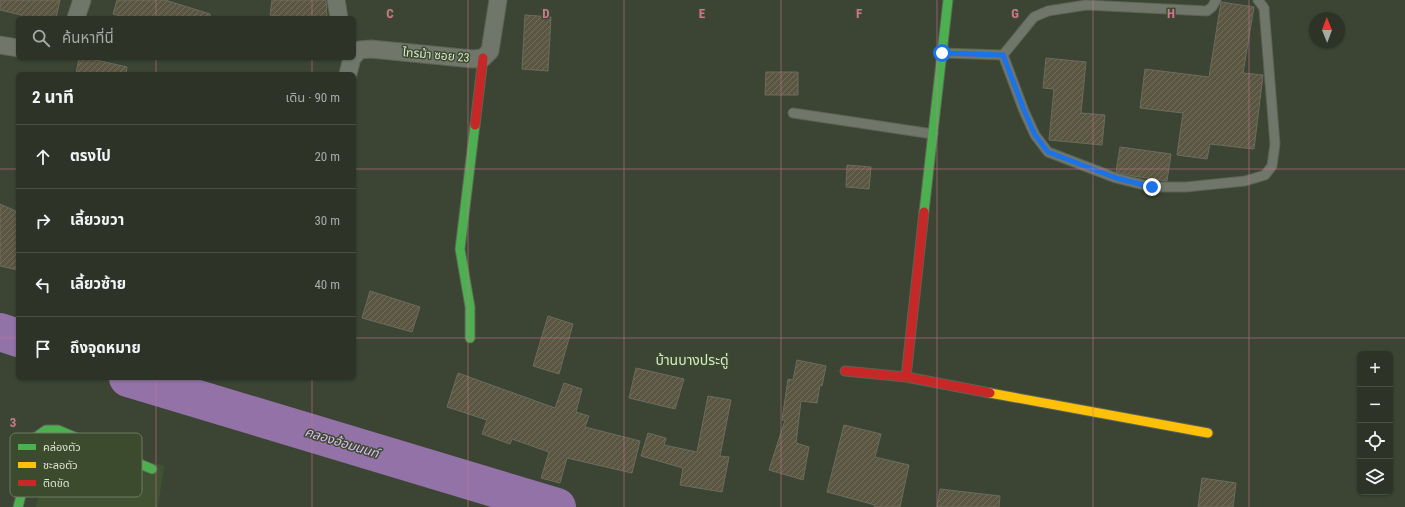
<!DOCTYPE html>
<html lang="th">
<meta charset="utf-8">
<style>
body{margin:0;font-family:"Roboto Condensed","Noto Sans Thai",sans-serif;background:#393f33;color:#f1f3f6}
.controls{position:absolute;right:12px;bottom:12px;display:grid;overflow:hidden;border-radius:6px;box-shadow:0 1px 3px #0004}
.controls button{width:36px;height:36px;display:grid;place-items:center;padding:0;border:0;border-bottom:1px solid #484f44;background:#2d3427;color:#f1f3f6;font:20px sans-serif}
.compass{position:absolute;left:1309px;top:12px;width:36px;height:36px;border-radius:50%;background:#2d3427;box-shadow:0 1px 3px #0004;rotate:359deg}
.stop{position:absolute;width:12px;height:12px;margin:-9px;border:3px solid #1a73e8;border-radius:50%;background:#fff}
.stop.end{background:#1a73e8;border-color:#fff;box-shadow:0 1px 4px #0008}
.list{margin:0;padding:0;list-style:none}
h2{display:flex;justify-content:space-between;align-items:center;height:52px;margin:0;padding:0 16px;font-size:17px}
h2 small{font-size:13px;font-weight:400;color:#a7aaa7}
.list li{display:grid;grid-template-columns:26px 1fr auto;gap:12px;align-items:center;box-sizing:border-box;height:64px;padding:0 16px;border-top:1px solid #484f44}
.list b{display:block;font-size:15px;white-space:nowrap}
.list em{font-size:13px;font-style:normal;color:#a7aaa7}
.icon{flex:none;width:22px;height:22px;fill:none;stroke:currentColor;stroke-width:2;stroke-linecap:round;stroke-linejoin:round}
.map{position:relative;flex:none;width:1405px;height:507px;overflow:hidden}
.search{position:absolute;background:#2d3427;box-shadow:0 1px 3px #0004;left:16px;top:16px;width:340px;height:44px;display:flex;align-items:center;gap:10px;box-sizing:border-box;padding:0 14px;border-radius:6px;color:#a7aaa7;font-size:15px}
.panel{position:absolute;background:#2d3427;box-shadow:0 1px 3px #0004;left:16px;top:72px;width:340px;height:308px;border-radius:6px}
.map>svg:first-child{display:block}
.built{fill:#405231}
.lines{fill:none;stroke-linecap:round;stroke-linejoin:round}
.river{stroke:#9272a7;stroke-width:38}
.building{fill:url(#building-hatch);stroke:#6c6c5e}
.lane-casing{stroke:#5b6355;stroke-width:11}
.street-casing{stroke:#5b6355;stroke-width:19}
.fast-casing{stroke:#5b6355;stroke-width:11}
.slow-casing{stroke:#5b6355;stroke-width:11}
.jam-casing{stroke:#5b6355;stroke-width:11}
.lane{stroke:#70776a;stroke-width:9}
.street{stroke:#70776a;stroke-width:17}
.fast{stroke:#4caf50;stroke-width:9}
.slow{stroke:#ffc107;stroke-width:9}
.jam{stroke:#c62828;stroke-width:9}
.route{stroke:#1a73e8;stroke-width:5}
.grid{fill:none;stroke:#ce7591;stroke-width:1;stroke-opacity:0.55}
.labels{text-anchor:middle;stroke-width:3;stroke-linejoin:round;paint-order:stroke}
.street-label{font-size:12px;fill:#dce6d4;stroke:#3c4b2e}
.water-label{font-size:13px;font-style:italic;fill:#e2bafe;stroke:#3c4b2e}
.quarter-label{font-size:14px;fill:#d7ebc8;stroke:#3c4b2e}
.key{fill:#3c4b2e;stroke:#6c7a60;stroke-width:1}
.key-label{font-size:11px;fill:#dce6d4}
.grid-label{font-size:13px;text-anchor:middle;font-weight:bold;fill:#ce7591;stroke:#3c4b2e;stroke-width:3;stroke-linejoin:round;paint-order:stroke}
</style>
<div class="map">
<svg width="1405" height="507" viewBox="0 0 1405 507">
<defs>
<pattern id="building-hatch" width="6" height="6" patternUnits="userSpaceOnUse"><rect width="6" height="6" fill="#5a5642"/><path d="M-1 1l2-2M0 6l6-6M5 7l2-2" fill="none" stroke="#716e5c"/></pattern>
</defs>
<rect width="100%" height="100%" fill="#3c4534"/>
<path class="built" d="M53,437L164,466L158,507H36Z"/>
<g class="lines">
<path class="river" d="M0,332L18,338
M128,378L557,507"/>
</g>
<path class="building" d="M0,0H60L56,18H21V15L0,10Z
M117,0H165L210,14V18H128L113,14Z
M272,0H326L327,18H293L270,15Z
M1221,2L1254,7L1243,73L1263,75L1254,149L1210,144L1207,159L1177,155L1183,113L1140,108L1145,69L1209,77Z
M525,15L551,17L548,71L522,69Z
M79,58H87L127,67L126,74H76Z
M1046,58L1086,62L1081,113L1105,115L1102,145L1049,140L1054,89L1043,88Z
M766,72H798V95H765Z
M1120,147L1171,154L1167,181L1133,176L1116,172Z
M847,165L871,167L869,189L846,187Z
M0,204L18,212V270L0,266Z
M370,291L420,307L412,332L362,318Z
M548,316L573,324L559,374L533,366Z
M797,360L826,366L822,386L820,385L817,403L801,401L796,443L809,447L803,480L769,470L785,420H782L788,379L793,380Z
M636,368L684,379L675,409L629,398Z
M458,373L555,408L564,383L582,389L576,412L589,416L585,427L640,441L632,473L567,458L560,483L541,478L549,452L512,439L510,444L482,434L487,420L447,407Z
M708,396L731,400L720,456L729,457L722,492L680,485L683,468L641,456L648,433L666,438L664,445L697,452Z
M844,425L881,434L875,457L909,465L900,507H874L875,505L827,492Z
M1202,478L1236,483L1233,507H1198Z
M940,489L1000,496L999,507H937Z"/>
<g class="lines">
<g class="lane-casing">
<path id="lane" d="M942,53L1003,55L1034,17L1048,11L1086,5L1207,11L1212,7L1216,0
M1003,55L1024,111L1035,135L1048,152L1116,178L1152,187H1186L1245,181L1265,175L1272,166L1275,144L1264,8L1258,0
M793,113L933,134"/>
</g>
<g class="street-casing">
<path id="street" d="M336,0L339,18
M76,18L82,0
M0,45L18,48
M354,56L359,50L371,49L473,59L483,58L490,51L498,0
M348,74L352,58"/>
</g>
<g class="fast-casing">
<path id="fast" d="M924,212L948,0
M470,338V307L460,249L475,125
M18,507L36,437L46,430H58L152,469"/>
</g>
<g class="slow-casing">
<path id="slow" d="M990,393L1208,433"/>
</g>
<g class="jam-casing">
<path id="jam" d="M475,125L483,58
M845,371L906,377L990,393
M906,377L924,212"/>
</g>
<use href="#lane" class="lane"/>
<use href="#street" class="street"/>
<use href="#fast" class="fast"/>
<use href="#slow" class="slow"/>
<use href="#jam" class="jam"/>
</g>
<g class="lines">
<path class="route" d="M942,53L1003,55L1024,110L1035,135L1048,152L1116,178L1152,187"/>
</g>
<path class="grid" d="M156,0V18M312,0V18M468,0V507M624,0V507M781,0V507M937,0V507M1093,0V507M1249,0V507M156,58V74M312,58V74M0,169H18M354,169H1405M0,338H18M354,338H1405M156,378V507M312,378V507"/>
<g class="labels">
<g class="street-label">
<text transform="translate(436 55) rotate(5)" y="4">ไทรม้า ซอย 23</text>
</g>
<g class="water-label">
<text transform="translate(342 442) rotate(17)" y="5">คลองอ้อมนนท์</text>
</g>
<g class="quarter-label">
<text x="692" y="365">บ้านบางประดู่</text>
</g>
</g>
<rect x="10" y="433" width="132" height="64" rx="6" class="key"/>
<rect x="18" y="444" width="18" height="6" fill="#4caf50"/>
<rect x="18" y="462" width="18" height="6" fill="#ffc107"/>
<rect x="18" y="480" width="18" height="6" fill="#c62828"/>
<g class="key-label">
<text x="43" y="451">คล่องตัว</text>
<text x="43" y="469">ชะลอตัว</text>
<text x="43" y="487">ติดขัด</text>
</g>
<g class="grid-label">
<text x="390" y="18">C</text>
<text x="546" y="18">D</text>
<text x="702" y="18">E</text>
<text x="859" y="18">F</text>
<text x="1015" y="18">G</text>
<text x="1171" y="18">H</text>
<text x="13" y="427">3</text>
</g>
</svg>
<div class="controls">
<button>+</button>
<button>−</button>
<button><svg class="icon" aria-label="locate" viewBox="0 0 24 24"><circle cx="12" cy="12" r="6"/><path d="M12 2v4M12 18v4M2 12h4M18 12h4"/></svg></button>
<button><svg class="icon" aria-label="layers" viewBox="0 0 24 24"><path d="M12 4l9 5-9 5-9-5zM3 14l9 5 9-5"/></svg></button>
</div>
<svg class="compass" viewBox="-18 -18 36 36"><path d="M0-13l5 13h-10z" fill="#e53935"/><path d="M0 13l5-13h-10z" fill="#a7aaa7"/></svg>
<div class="stop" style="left:942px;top:53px"></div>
<div class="stop end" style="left:1152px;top:187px"></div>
<div class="search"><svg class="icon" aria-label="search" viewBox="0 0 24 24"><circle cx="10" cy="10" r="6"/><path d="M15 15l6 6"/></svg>ค้นหาที่นี่</div>
<section class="panel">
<h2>2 นาที<small>เดิน · 90 m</small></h2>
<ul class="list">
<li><svg class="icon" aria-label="ahead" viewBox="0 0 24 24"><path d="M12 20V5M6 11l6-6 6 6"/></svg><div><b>ตรงไป</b></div><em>20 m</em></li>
<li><svg class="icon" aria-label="right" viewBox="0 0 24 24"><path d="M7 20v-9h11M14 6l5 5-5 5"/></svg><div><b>เลี้ยวขวา</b></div><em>30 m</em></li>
<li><svg class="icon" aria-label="left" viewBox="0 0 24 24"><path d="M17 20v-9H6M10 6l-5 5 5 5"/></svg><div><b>เลี้ยวซ้าย</b></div><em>40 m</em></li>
<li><svg class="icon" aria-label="arrive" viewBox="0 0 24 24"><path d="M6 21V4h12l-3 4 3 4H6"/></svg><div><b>ถึงจุดหมาย</b></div></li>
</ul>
</section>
</div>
